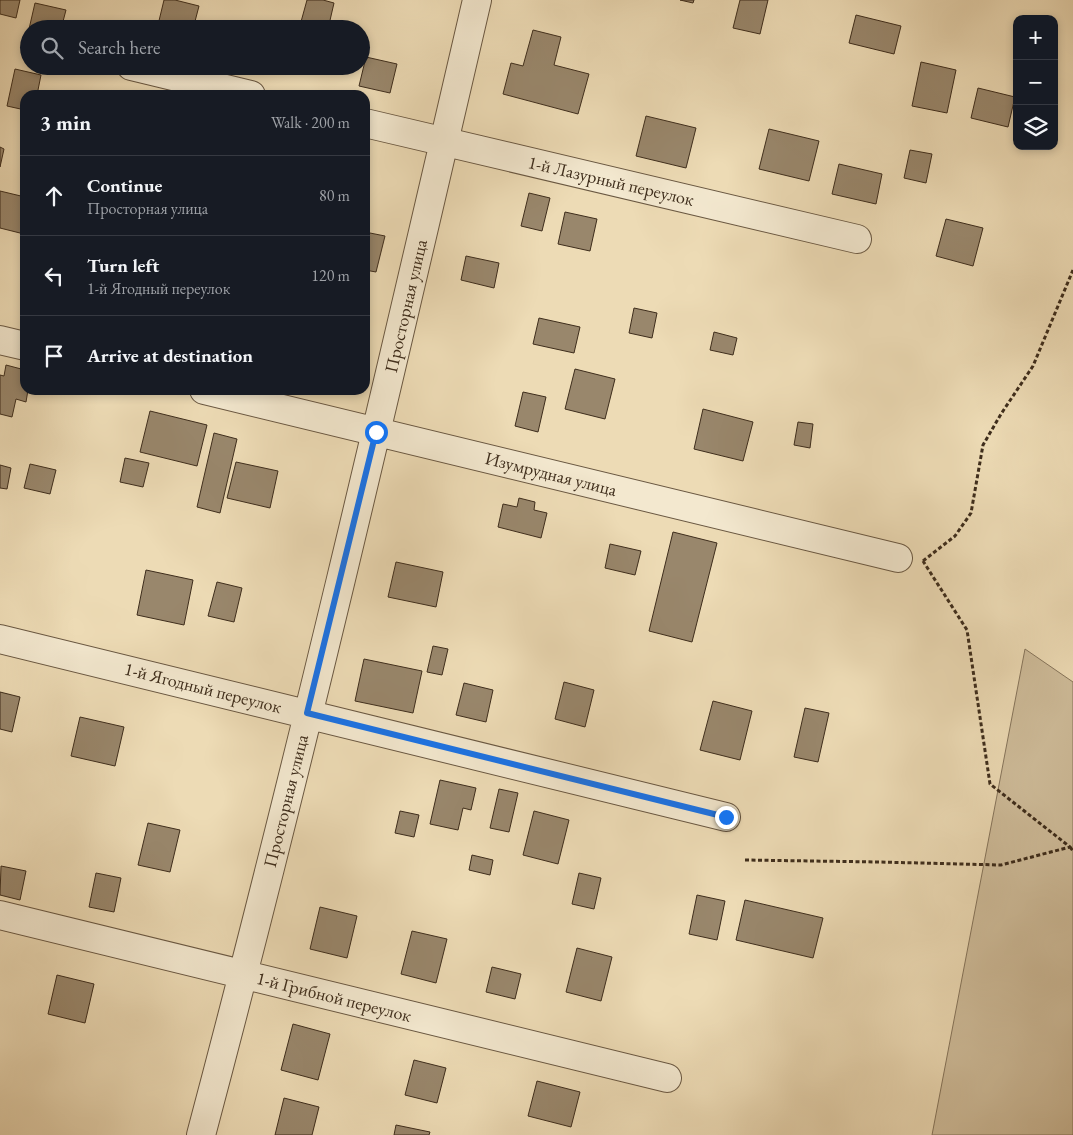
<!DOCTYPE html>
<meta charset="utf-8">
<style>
body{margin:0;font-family:"EB Garamond",serif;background:#20242c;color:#f1f3f6}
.controls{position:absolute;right:15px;top:15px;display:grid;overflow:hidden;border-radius:10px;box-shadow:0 2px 8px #0003}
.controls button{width:45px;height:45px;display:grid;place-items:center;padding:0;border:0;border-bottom:1px solid #363941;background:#171b24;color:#f1f3f6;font:25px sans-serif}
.stop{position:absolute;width:15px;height:15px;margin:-11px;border:4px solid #1a73e8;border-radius:50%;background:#fff}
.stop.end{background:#1a73e8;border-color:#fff;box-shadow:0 1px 5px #0008}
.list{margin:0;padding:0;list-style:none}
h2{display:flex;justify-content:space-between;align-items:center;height:65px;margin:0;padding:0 20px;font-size:21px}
h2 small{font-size:16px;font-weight:400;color:#9ea1a6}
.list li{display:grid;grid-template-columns:32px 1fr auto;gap:15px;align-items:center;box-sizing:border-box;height:80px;padding:0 20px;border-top:1px solid #363941}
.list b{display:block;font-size:19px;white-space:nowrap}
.list p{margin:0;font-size:16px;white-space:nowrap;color:#9ea1a6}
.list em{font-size:16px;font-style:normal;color:#9ea1a6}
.icon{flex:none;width:28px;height:28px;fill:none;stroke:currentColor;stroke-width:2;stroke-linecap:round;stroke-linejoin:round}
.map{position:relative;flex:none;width:1073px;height:1135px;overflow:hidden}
.search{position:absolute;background:#171b24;box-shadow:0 2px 8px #0003;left:20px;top:20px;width:350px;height:55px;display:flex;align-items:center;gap:12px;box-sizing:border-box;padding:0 18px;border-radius:28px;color:#9ea1a6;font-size:19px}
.panel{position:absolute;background:#171b24;box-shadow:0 2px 8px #0003;left:20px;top:90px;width:350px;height:305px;border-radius:15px}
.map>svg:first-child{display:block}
.green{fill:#cfbd9b;stroke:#86755c}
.building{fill:#99876c;stroke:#3e2d1c}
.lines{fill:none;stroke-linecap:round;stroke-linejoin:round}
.minor-casing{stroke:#6a5842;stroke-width:30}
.path{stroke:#3e2d1c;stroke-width:3;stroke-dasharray:4 2.5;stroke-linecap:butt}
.minor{stroke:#f3e8cf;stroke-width:28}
.route{stroke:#1a73e8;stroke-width:6}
.labels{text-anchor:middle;stroke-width:4;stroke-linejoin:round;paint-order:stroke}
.street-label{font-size:18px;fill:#3e2d1c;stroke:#f3e8cf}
</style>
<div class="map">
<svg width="1073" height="1135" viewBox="0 0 1073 1135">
<rect width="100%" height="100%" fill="#eddbb5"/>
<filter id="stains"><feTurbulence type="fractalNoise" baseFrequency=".004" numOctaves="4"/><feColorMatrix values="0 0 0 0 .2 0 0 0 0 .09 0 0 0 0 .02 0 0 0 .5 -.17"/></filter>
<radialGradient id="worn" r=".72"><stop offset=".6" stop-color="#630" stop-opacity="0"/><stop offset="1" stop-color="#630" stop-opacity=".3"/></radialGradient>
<path class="green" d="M1025,649L1073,682V1135H932Z"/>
<path class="building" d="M0,0H20L16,18L0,14Z
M164,0H175L199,6L193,29H157Z
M307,0H323L334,3L328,29H299Z
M680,0H694L693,3Z
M740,0H768L760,34L733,28Z
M35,3L66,10L61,29H29Z
M856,15L901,26L894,54L849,43Z
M533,30L561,37L554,65L589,74L578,114L503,94L511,63L523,66Z
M366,57L397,64L390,93L359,86Z
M921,62L956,70L947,113L912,106Z
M15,69L41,75L37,95H25V110L7,106Z
M978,88L1015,97L1008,127L971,118Z
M646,116L696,128L686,168L636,156Z
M769,129L819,141L809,181L759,169Z
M0,147L4,149L0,167Z
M910,150L932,154L926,183L904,178Z
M839,164L882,174L876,204L832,194Z
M0,191L25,197L24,234L0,228Z
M529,193L550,198L542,231L521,226Z
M565,212L597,219L590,251L558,244Z
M946,219L983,228L973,266L936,256Z
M365,232L385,236L376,272L365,270Z
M466,256L499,263L494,288L461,280Z
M634,308L657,313L652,338L629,333Z
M539,318L580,327L574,353L533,344Z
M714,332L737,338L733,355L710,350Z
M6,365L25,370V390H28L26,402L16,399L12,417L0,414V375L4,376Z
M575,369L615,379L605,419L565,409Z
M523,392L546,397L538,432L515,426Z
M703,409L753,422L743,461L694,449Z
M150,411L207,425L197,466L140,452Z
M798,422L813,424L810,448L794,445Z
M214,433L237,439L220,513L197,507Z
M125,458L149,463L143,487L120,482Z
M236,462L278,471L270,508L227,498Z
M30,464L56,470L50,494L24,488Z
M0,465L11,468L7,489L0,488Z
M519,498L535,502L534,510L547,513L541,538L498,527L503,504L517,507Z
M673,532L717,543L692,642L649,631Z
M610,544L641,551L635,575L605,568Z
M396,562L443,572L436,607L388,597Z
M146,570L193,580L184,625L137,615Z
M217,582L242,588L234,622L208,616Z
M433,646L448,649L442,675L427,672Z
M364,659L422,671L413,713L355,701Z
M564,682L594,690L585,727L555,719Z
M464,683L493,690L486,722L456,715Z
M0,692L20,697L12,732L0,729Z
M713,701L752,711L740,760L700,750Z
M805,708L829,713L818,762L794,757Z
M80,717L124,727L115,766L71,756Z
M440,780L476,788L471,810L463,808L458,830L430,824Z
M499,789L518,793L509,832L490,828Z
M400,811L419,815L414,837L395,833Z
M534,811L569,820L558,864L523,855Z
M148,823L180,830L170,872L138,865Z
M472,855L493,860L490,875L469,870Z
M1,866L26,871L20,900L0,895Z
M96,873L121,878L114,912L89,907Z
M579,873L601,878L594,909L572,904Z
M697,895L725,901L717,940L689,934Z
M745,900L823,918L813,958L736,940Z
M320,907L357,916L347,958L310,949Z
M412,931L447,939L436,983L401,974Z
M577,948L612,957L601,1001L566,992Z
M492,967L521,974L515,999L486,992Z
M57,975L94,984L85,1023L48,1014Z
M293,1024L330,1034L318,1080L281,1070Z
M414,1060L446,1068L437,1103L405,1095Z
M537,1081L580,1092L571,1127L528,1116Z
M284,1098L319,1107L312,1135H275Z
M396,1125L430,1132L429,1135H394Z"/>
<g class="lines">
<g class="minor-casing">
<path id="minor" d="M131,66L251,95
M365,123L857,239
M0,340L25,346
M204,390L898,558
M0,639L726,817
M0,915L667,1078
M201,1135C301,759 389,379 477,0"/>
</g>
<path class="path" d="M923,561L955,536L971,513L983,445L1001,414L1033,366L1073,270
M1070,847L1073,851
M745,860L879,862L1001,865L1070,847L990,784L967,630L923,561"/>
<use href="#minor" class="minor"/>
</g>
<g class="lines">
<path class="route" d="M376,432L307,713L726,817"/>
</g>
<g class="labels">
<g class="street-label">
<text transform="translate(611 181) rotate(13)" y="6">1-й Лазурный переулок</text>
<text transform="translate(406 306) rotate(-77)" y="6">Просторная улица</text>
<text transform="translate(551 474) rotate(14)" y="6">Изумрудная улица</text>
<text transform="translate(203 688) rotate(14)" y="6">1-й Ягодный переулок</text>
<text transform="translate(286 801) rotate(-76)" y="6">Просторная улица</text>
<text transform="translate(334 997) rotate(14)" y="6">1-й Грибной переулок</text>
</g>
</g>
<rect width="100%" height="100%" filter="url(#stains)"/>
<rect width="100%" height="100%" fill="url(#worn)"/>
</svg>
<div class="controls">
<button>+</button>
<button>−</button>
<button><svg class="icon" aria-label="layers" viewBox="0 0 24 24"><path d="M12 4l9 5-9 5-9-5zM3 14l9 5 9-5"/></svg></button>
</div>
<div class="stop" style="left:376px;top:432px"></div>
<div class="stop end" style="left:726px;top:817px"></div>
<div class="search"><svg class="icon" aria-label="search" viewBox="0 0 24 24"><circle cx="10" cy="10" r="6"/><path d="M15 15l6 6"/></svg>Search here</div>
<section class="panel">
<h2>3 min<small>Walk · 200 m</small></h2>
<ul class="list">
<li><svg class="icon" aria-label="ahead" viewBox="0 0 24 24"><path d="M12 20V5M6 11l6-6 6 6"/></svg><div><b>Continue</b><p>Просторная улица</p></div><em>80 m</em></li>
<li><svg class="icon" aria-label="left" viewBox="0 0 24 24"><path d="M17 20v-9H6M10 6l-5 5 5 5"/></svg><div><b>Turn left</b><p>1-й Ягодный переулок</p></div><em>120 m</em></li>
<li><svg class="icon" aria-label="arrive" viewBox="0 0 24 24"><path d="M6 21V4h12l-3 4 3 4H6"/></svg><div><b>Arrive at destination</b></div></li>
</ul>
</section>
</div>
